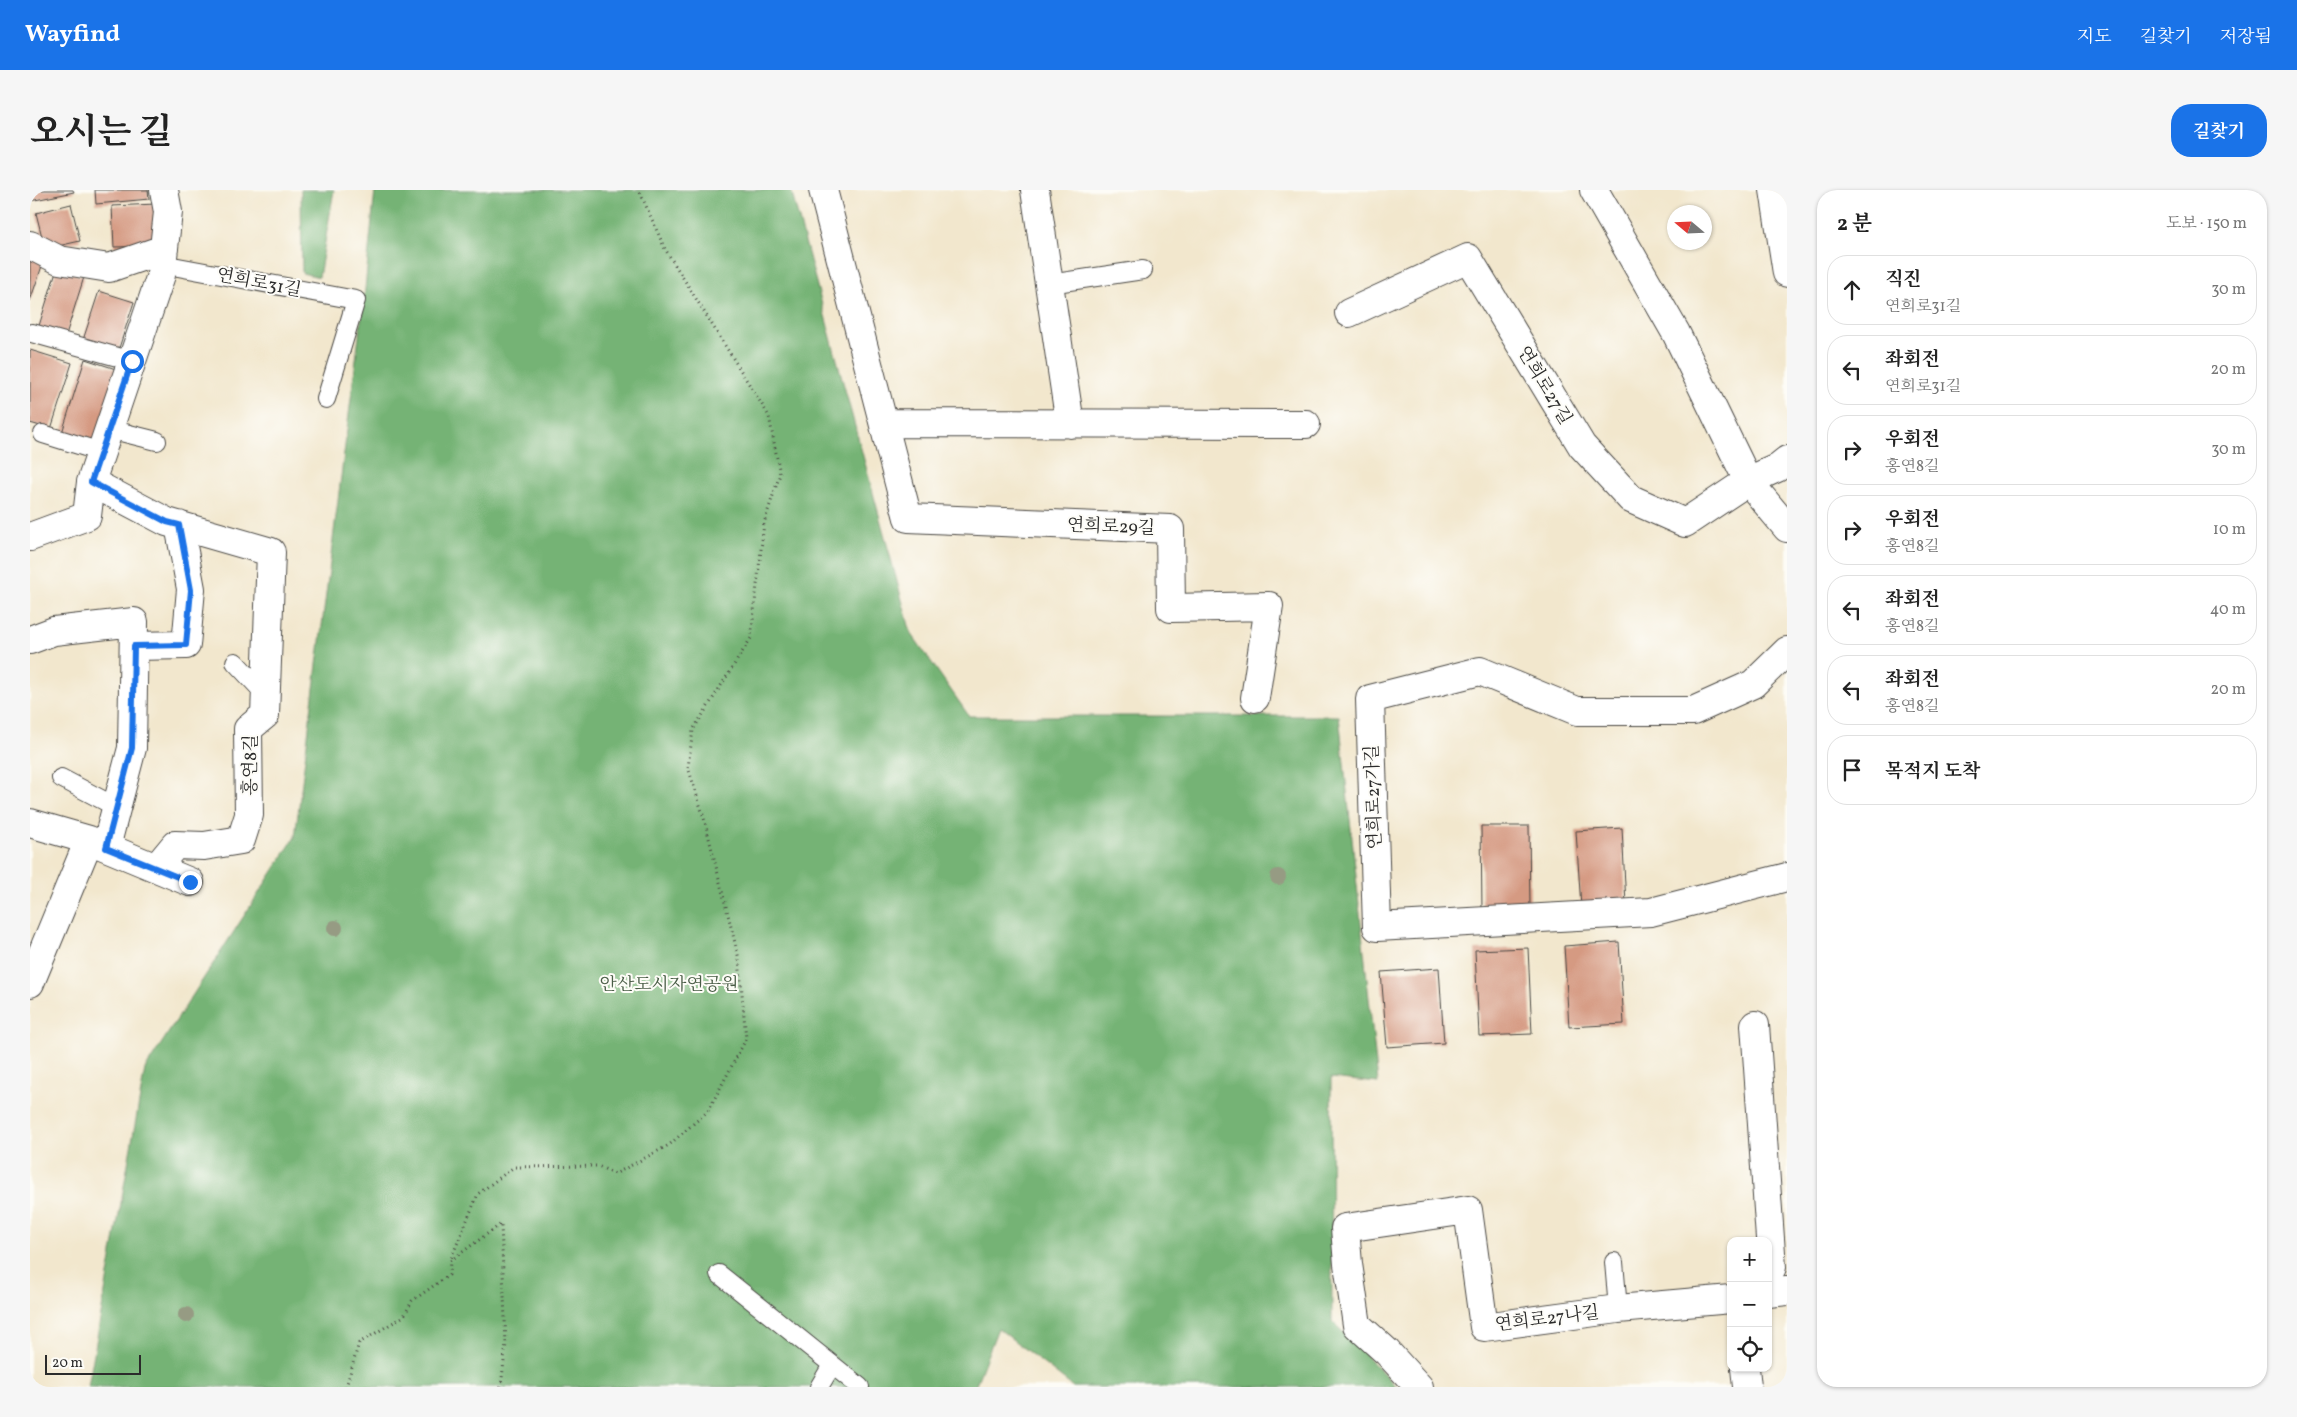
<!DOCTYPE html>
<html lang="ko">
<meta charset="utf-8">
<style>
body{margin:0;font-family:Vollkorn,"Noto Serif KR",serif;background:#f6f6f6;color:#222}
.controls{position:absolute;right:15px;bottom:15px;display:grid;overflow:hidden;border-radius:10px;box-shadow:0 1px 4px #0004}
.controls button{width:45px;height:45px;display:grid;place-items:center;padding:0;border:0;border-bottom:1px solid #e0e0e0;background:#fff;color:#222;font:25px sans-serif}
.compass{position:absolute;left:1637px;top:15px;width:45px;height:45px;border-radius:50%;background:#fff;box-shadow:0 1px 4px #0004;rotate:289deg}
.scale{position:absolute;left:15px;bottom:12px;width:96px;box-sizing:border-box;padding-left:5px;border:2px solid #2b2b2b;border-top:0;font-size:14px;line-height:18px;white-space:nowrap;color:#2b2b2b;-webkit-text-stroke:4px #fdfcf7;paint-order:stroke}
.stop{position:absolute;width:15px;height:15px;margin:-11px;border:4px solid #1a73e8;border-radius:50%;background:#fff}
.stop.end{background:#1a73e8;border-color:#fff;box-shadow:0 1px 5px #0008}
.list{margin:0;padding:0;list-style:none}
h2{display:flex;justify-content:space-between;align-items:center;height:65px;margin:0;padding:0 20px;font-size:21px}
h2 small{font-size:16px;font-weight:400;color:#767676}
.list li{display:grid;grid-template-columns:32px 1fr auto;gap:15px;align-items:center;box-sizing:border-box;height:70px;margin:0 10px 10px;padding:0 10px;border:1px solid #e0e0e0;border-radius:20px}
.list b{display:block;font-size:19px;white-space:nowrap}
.list p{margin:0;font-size:16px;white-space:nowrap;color:#767676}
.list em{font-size:16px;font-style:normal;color:#767676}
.icon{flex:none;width:28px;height:28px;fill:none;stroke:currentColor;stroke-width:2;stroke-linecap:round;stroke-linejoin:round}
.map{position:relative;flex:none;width:1757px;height:1197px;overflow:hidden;border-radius:20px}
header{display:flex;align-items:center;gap:30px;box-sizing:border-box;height:70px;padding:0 25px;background:#1a73e8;color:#fff}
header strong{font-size:24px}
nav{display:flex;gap:28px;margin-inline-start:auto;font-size:18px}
.intro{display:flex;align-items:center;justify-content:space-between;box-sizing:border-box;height:120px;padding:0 30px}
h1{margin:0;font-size:35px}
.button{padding:12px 22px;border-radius:20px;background:#1a73e8;color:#fff;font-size:18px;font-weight:700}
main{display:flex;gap:30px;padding:0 30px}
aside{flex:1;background:#fff;border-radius:20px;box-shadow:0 1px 4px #0004}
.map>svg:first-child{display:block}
.forest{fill:#74b374;stroke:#506f50}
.building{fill:#d59a82}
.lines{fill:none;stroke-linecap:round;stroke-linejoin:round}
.service-casing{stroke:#494743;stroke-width:20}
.minor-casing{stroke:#494743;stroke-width:30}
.path{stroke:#494743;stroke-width:3;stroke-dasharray:1 4;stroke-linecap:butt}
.service{stroke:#fff;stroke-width:18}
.minor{stroke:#fff;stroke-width:28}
.tree{fill:#969b83}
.route{stroke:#1a73e8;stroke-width:6}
.labels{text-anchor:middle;stroke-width:4;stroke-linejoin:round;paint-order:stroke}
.street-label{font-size:18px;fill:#2b2b2b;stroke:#fdfcf7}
.park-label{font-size:18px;fill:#4a5d47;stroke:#fdfcf7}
</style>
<header>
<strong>Wayfind</strong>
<nav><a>지도</a><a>길찾기</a><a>저장됨</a></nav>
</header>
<div class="intro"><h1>오시는 길</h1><a class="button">길찾기</a></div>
<main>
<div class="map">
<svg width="1757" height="1197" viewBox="0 0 1757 1197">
<rect width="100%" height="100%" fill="#fdfcf7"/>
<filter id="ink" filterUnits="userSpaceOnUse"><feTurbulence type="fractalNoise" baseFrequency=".02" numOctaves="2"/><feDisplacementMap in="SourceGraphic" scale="10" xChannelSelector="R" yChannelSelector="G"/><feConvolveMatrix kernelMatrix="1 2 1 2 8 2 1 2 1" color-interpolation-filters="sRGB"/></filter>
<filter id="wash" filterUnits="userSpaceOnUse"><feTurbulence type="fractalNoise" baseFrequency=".0096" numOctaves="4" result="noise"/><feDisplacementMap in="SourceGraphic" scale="20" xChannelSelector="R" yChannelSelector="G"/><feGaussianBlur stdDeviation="1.12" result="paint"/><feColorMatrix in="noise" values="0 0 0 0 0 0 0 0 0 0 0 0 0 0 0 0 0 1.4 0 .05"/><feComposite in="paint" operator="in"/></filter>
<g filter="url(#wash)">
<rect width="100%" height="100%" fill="#f2e7cd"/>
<path class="forest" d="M271,0H304L289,87L272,83Z
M345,0H761L881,443L939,526H1309L1348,893L1301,888L1302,1131L1367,1197H1043L968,1138L945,1197H58L115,879L265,647L335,99Z"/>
<g id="blocks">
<path class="building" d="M0,0H43L44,2L0,11Z
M65,0H118L119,9L66,14Z
M41,14L50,51L15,59L6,23Z
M126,14L127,56L84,57L82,16Z
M0,66L14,70L0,111Z
M27,78L54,87L35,148L8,139Z
M69,101L104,112L88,161L53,150Z
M0,160L42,173L21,239L0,233Z
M55,169L89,180L65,257L31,246Z
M1451,636H1499L1500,719L1452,720Z
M1592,638L1596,714L1551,717L1546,641Z
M1589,752L1594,834L1539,837L1534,756Z
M1498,758L1502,844L1449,846L1445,760Z
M1409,778L1414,853L1357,857L1351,782Z"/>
</g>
</g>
<g filter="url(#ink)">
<use href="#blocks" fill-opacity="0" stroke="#494743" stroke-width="1"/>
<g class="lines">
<g class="service-casing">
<path id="service" d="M132,74L326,110L296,209
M1019,94L1113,80
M2,143L102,171
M79,239L127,251
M13,244L71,262
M205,472L236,505
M31,588L86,617
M1584,1072L1588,1119
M689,1084L830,1197
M789,1197L802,1175"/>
</g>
<g class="minor-casing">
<path id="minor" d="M793,0L878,328L1140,339L1141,418L1239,416L1225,508
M1005,0L1040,234
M1564,0L1646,143L1718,291L1757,338
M1744,0L1757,83
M0,55L29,70L79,78L134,59
M1319,123L1438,68L1552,256L1601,309L1655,333L1718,291L1747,278L1757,270
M854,233L1276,234
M61,292L137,332L241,362L235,525L218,539L219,625L211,650L174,656L145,655L126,678
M0,347L57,326L61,292L131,85L138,22L134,0
M0,450L24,441L104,432L102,558L76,657
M104,456L156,455L161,399L149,335
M1757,461L1723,494L1663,521H1547L1450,481L1340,509L1347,737L1621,722L1757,687
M0,633L59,650L160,692
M0,793L59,650
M1725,835L1742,1077L1738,1088
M1738,1103L1757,1101
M1715,1178L1717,1197
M1389,1197L1357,1162L1327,1135L1318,1074L1315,1038L1438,1020L1454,1137L1588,1119L1701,1109"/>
</g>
<path class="path" d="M316,1197L329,1153L374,1126L382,1111L419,1085L420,1071
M471,1197L476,1154L471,1034L420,1071L448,1004L484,977L568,976L585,984L639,955L678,921L716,849L709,769L674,628L658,577L663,540L721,448L734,333L750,284L739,226L635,59L609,0"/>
<use href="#service" class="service"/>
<use href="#minor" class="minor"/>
</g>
<g class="tree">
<circle cx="1248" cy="687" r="8"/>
<circle cx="305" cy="738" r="8"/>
<circle cx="156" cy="1125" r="8"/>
</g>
</g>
<g class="lines" filter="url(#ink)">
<path class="route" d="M102,171L61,292L137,332L149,335L161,400L156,455L104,456L102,558L76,658L160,692"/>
</g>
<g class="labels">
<g class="street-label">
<text transform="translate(229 92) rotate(11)" y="6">연희로31길</text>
<text transform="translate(1515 195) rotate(59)" y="6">연희로27길</text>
<text transform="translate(1081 336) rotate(2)" y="6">연희로29길</text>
<text transform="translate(220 575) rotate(-89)" y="6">홍연8길</text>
<text transform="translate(1343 607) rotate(-92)" y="6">연희로27가길</text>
<text transform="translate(1517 1128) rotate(-7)" y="6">연희로27나길</text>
</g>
<g class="park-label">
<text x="639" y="800">안산도시자연공원</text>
</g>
</g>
</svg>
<div class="controls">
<button>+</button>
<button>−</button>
<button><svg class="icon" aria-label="locate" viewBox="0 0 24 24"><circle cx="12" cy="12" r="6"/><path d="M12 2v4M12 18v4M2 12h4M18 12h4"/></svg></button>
</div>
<svg class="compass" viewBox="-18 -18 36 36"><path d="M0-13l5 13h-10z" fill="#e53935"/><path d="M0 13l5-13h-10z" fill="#767676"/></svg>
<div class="scale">20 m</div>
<div class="stop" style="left:102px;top:171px"></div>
<div class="stop end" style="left:160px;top:692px"></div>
</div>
<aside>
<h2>2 분<small>도보 · 150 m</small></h2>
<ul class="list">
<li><svg class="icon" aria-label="ahead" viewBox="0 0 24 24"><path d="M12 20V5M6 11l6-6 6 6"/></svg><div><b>직진</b><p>연희로31길</p></div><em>30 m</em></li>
<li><svg class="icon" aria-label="left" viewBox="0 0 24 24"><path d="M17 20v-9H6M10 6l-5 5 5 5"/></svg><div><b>좌회전</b><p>연희로31길</p></div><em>20 m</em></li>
<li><svg class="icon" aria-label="right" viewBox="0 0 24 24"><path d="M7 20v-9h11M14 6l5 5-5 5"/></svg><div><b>우회전</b><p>홍연8길</p></div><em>30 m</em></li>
<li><svg class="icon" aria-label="right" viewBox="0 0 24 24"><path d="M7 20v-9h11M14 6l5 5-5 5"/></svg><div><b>우회전</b><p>홍연8길</p></div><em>10 m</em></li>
<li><svg class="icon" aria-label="left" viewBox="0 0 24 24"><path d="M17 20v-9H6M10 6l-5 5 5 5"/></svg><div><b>좌회전</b><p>홍연8길</p></div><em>40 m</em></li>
<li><svg class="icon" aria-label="left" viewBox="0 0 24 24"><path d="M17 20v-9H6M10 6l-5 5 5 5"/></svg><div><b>좌회전</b><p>홍연8길</p></div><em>20 m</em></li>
<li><svg class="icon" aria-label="arrive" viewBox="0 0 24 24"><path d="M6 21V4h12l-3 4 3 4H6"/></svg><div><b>목적지 도착</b></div></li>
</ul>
</aside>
</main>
